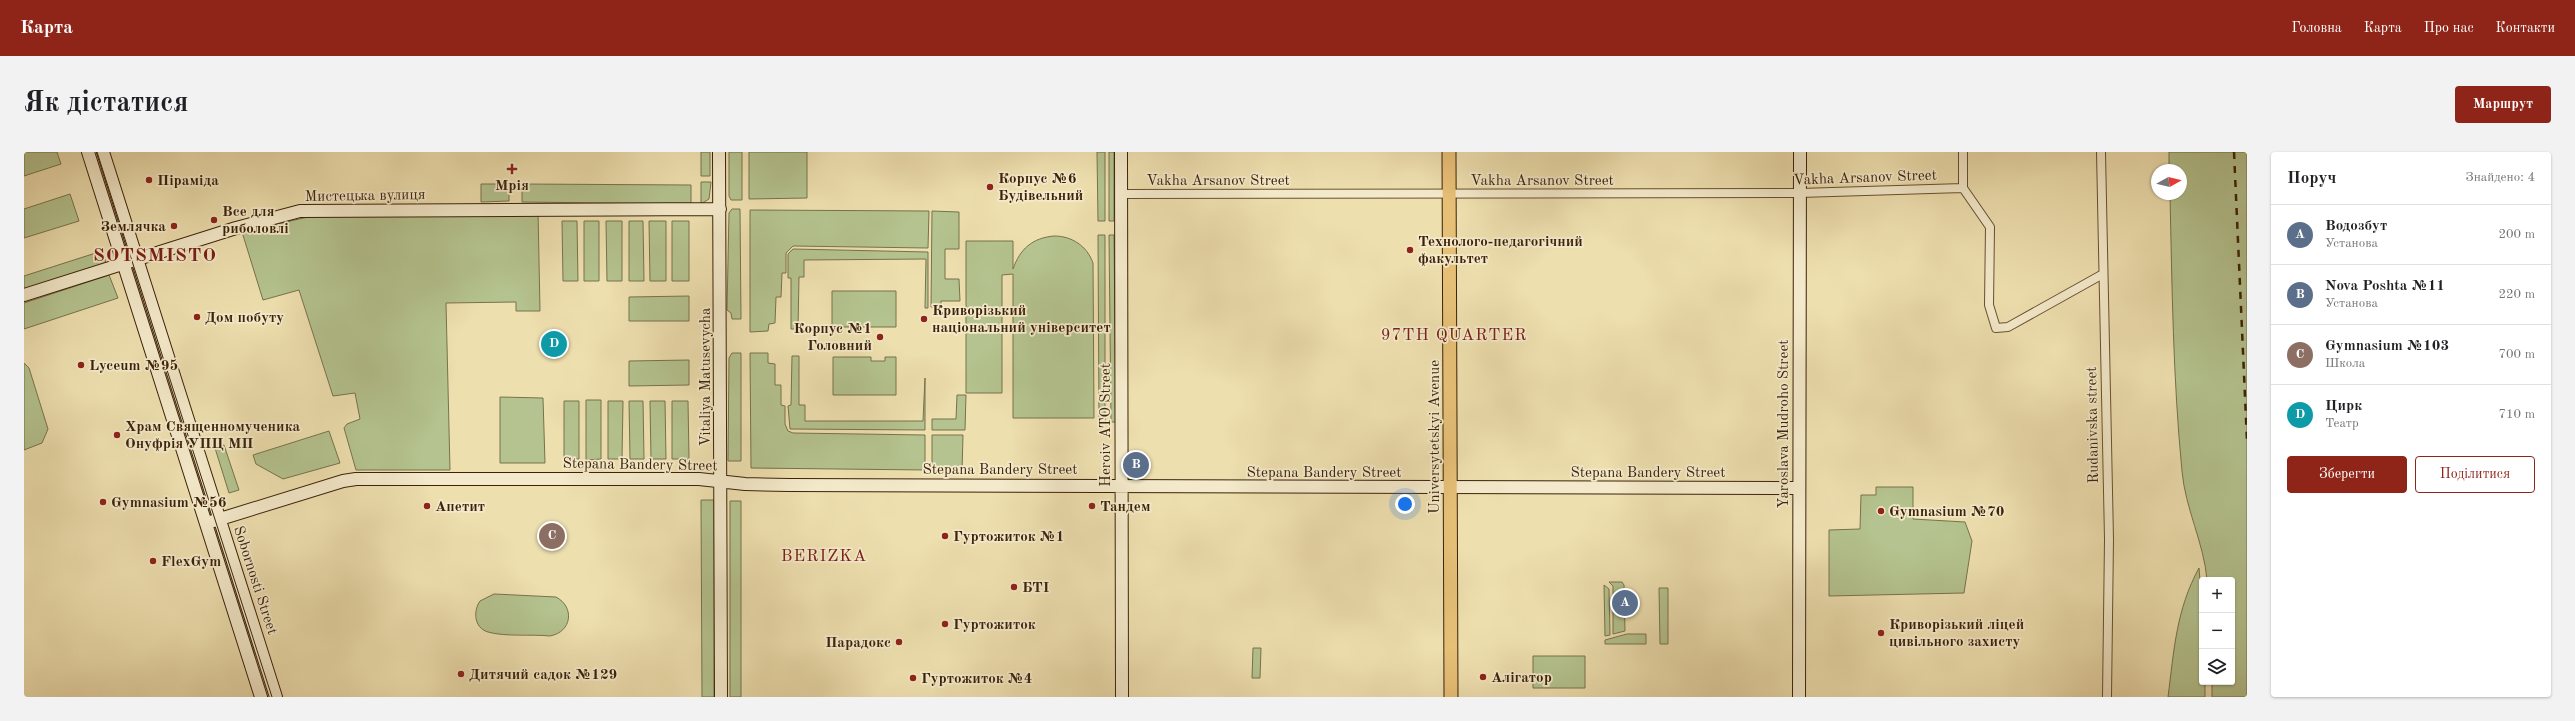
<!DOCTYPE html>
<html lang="uk">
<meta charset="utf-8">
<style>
body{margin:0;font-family:"Old Standard TT",serif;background:#f2f2f2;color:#202124}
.controls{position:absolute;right:12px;bottom:12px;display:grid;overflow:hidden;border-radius:4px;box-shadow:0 1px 3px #0004}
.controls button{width:36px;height:36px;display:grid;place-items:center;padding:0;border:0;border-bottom:1px solid #e0e0e0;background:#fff;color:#202124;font:20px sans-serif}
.compass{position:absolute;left:2127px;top:12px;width:36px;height:36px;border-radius:50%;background:#fff;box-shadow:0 1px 3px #0004;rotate:82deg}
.you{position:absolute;left:1381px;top:352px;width:14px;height:14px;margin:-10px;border:3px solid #fff;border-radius:50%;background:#1a73e8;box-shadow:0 0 0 6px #1a73e833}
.badge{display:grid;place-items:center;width:26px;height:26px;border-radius:50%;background:#8f2418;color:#fff;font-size:13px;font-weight:700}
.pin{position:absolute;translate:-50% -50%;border:2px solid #fff;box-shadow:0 1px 4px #0006}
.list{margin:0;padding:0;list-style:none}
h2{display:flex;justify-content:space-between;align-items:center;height:52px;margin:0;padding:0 16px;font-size:17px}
h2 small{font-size:13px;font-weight:400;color:#757577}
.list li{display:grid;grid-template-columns:26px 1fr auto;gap:12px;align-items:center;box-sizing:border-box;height:60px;padding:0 16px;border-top:1px solid #e0e0e0}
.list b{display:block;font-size:15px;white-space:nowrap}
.list p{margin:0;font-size:13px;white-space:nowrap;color:#757577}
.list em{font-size:13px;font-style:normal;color:#757577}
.actions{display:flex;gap:8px;padding:12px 16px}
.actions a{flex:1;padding:9px 0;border:1px solid #8f2418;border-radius:4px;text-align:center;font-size:14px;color:#8f2418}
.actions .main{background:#8f2418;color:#fff}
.icon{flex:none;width:22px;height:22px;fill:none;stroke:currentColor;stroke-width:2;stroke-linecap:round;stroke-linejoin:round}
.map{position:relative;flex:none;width:2223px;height:545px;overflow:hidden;border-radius:4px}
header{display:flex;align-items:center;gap:24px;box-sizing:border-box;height:56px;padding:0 20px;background:#8f2418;color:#fff}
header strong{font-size:19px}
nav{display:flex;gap:22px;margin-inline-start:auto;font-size:14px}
.intro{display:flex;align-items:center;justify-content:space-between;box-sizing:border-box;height:96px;padding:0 24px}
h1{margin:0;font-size:28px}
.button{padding:10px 18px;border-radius:4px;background:#8f2418;color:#fff;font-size:14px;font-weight:700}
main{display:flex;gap:24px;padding:0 24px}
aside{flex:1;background:#fff;border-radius:4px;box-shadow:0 1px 3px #0004}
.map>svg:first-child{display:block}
.green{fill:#b4c38f;stroke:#78724c}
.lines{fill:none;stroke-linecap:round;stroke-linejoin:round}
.street-casing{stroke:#685132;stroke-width:10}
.secondary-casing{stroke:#3b2209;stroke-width:14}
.primary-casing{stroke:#3b2209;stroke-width:15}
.street{stroke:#f4eacb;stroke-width:8}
.secondary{stroke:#f4eacb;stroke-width:12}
.primary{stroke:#e7c078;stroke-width:13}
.tram{stroke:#3b2209;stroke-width:1}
.rail{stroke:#3b2209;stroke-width:2.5;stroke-dasharray:7 7;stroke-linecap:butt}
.poi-dot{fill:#8f2418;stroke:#f4eacb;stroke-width:1.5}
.labels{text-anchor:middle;stroke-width:3.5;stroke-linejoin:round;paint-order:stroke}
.street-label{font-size:15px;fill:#3b2209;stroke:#f4eacb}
.poi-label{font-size:15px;font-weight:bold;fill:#3b2209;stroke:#f4eacb;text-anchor:start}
.quarter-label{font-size:17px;letter-spacing:1px;fill:#7a1f14;stroke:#f4eacb}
.district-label{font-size:19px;font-weight:bold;letter-spacing:1px;fill:#7a1f14;stroke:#f4eacb}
</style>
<header>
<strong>Карта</strong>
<nav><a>Головна</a><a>Карта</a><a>Про нас</a><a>Контакти</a></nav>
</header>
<div class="intro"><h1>Як дістатися</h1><a class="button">Маршрут</a></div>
<main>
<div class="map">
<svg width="2223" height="545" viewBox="0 0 2223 545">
<rect width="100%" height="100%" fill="#eedfaf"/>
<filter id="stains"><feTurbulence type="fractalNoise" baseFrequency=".005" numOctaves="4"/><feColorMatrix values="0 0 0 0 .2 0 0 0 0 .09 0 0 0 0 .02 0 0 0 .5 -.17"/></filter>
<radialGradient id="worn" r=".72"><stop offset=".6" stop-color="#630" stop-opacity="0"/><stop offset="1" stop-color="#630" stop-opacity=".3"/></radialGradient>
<path class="green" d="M0,0H33L37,12L0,24Z
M677,0H686V24H677Z
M705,0H718V48H707L705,44Z
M725,0H783V46L725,47Z
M1073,0H1081V69H1074Z
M1085,0H1090V69H1085Z
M2145,0H2223V545H2188V530H2208V428H2183C2180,391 2161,356 2158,319C2149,227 2148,134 2146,42H2157V18H2145Z
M677,30H687L685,47L677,52Z
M457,32H485V49L457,50Z
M498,32L667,33V52L498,50Z
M46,42L55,69L0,86V57Z
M708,57H716L717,167H708L707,161L703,158L705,61Z
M514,58L516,159H492V150L422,151L426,318H332L320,276L323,272L336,267L331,241L309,244L275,138L239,148L218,80L284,65Z
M726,58L905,59L904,96L769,94L762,101V121H758L757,145H752L751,171L745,172L744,179L726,180Z
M908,59L935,60V97H921V127H935L936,149H917V155H907Z
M538,69H553L554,129H539Z
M560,69H575V129H560Z
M582,69H598V129H583Z
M605,69H619L620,129H605Z
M625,69H642V129H626Z
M648,69H665V129H648Z
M1074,83H1081V269H1075Z
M1085,83H1090L1092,270H1087Z
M1030,84C1048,84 1063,94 1069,111L1070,266H989V122L978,123V241H942V89H989V117C996,97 1008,86 1030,84Z
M769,97L904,100V156H901L902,107L780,108V125H775L774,177H767V126H764V102Z
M78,99L82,111L0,137V124Z
M85,123L94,146L0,177V151Z
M808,139H872V175H808Z
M665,144V169H605V145Z
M708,201H717V309H704L705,206Z
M726,201H744V211L751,212V233H757V253L761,254V272L764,279L769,281L901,283V318L727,316Z
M768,204H775V253H781V269H899L901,226V278L766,277L764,254L767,253Z
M809,205H847V209H861V205H872V243H809Z
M665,208V233L605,234V209Z
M0,211L5,216L24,277L18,291L0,298Z
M933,243H942L941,278H908V267H932Z
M476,245L519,246L521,311H476Z
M562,248H577V307L562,308Z
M540,249H555V307H540Z
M584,249H599L598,307H584Z
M605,249H619L620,307H606Z
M626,249H641L642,307H627Z
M648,249H664L665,307H648Z
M305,279L316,311L259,327L232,312L229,303Z
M908,283H939L938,319L908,318Z
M200,293L215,338L205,341L191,296Z
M1852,335H1889V367L1941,370L1948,389L1940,441L1805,444V378L1836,377L1837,343H1852Z
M677,348H690V545H678Z
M706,349H717V545H706Z
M2175,416L2178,455V530H2181V545H2144C2150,499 2152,458 2175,416Z
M1585,430H1598L1600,433L1601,479L1589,482V434Z
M1580,433L1585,437L1586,483L1581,484Z
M1635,436H1644V492H1636Z
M470,442L532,445C551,455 548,480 526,484C508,482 481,485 464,480C450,476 449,459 456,449Z
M1603,482H1622V492H1581V488Z
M1229,496H1237L1236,526H1228Z
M1509,504H1561V536H1509Z"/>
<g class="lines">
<g class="street-casing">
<path id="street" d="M2077,0L2085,387L2083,545
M1939,36L1966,75L1965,153L1972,176L1984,175L2079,122
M1939,36V0
M1097,42L1776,41L1939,36"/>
</g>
<g class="secondary-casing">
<path id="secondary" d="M64,0L237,545
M79,0L252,545
M695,0L697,545
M1097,0L1098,545
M0,143L212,76L276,59L696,57
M183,371L319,329L332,327H675L721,332L765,333L1775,336
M1775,545L1776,0"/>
</g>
<g class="primary-casing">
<path id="primary" d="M1425,0L1427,545"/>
</g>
<use href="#street" class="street"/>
<use href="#secondary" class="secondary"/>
<use href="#primary" class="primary"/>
<path class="tram" d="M73,0L248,545"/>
<path class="rail" d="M2210,0L2223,289"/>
</g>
<g class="poi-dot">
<path d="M486 11h4v4h4v4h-4v4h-4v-4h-4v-4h4z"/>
<circle cx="125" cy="28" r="4"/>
<circle cx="966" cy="35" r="4"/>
<circle cx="190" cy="68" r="4"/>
<circle cx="150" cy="74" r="4"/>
<circle cx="1386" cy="98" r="4"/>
<circle cx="173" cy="165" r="4"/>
<circle cx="900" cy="167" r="4"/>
<circle cx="856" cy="185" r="4"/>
<circle cx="57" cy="213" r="4"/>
<circle cx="93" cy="283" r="4"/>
<circle cx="79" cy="350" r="4"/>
<circle cx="403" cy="354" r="4"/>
<circle cx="1068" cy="354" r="4"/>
<circle cx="1857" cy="359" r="4"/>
<circle cx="921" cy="384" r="4"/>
<circle cx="129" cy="409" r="4"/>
<circle cx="990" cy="435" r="4"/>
<circle cx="921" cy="472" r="4"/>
<circle cx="1857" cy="481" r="4"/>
<circle cx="875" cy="490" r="4"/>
<circle cx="437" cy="522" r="4"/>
<circle cx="1459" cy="525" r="4"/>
<circle cx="889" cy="526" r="4"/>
</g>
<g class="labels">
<g class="street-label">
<text transform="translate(1841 25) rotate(-2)" y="5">Vakha Arsanov Street</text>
<text x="1194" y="33">Vakha Arsanov Street</text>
<text x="1518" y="33">Vakha Arsanov Street</text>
<text transform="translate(341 43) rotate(-1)" y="5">Мистецька вулиця</text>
<text transform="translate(681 225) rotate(-90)" y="5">Vitaliya Matusevycha</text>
<text transform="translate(1759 272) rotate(-90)" y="5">Yaroslava Mudroho Street</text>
<text transform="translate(1081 273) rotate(-90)" y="5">Heroiv ATO Street</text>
<text transform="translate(2068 273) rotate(-91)" y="5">Rudanivska street</text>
<text transform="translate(1410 285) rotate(-90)" y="5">Universytetskyi Avenue</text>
<text transform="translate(616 312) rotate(1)" y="5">Stepana Bandery Street</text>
<text x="976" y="322">Stepana Bandery Street</text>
<text x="1300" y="325">Stepana Bandery Street</text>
<text x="1624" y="325">Stepana Bandery Street</text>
<text transform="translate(232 428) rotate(72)" y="5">Sobornosti Street</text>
</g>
<g class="poi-label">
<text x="974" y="31">Корпус №6<tspan x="974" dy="17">Будівельний</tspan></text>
<text x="133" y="33">Піраміда</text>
<text x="488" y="38" text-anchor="middle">Мрія</text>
<text x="198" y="64">Все для<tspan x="198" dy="17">риболовлі</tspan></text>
<text x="142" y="79" text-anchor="end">Землячка</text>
<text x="1394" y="94">Технолого-педагогічний<tspan x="1394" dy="17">факультет</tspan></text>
<text x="908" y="163">Криворізький<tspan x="908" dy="17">національний університет</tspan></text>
<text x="181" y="170">Дом побуту</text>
<text x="848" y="181" text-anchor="end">Корпус №1<tspan x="848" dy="17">Головний</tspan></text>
<text x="65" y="218">Lyceum №95</text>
<text x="101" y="279">Храм Священномученика<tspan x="101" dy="17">Онуфрія УПЦ МП</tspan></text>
<text x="87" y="355">Gymnasium №56</text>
<text x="411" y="359">Апетит</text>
<text x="1076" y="359">Тандем</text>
<text x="1865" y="364">Gymnasium №70</text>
<text x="929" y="389">Гуртожиток №1</text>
<text x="137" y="414">FlexGym</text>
<text x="998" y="440">БТІ</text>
<text x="929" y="477">Гуртожиток</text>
<text x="1865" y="477">Криворізький ліцей<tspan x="1865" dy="17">цивільного захисту</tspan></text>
<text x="867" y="495" text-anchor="end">Парадокс</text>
<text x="445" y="527">Дитячий садок №129</text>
<text x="1467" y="530">Алігатор</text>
<text x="897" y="531">Гуртожиток №4</text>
</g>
<g class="quarter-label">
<text x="1430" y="188">97TH QUARTER</text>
<text x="800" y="409">BERIZKA</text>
</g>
<g class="district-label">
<text x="131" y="109">SOTSMISTO</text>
</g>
</g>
<rect width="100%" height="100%" filter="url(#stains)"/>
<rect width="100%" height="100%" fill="url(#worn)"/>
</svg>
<div class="controls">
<button>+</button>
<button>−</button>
<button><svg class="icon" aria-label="layers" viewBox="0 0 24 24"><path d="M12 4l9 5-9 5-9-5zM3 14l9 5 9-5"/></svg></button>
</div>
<svg class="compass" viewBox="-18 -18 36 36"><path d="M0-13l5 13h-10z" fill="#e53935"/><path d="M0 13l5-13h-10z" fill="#757577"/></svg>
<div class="you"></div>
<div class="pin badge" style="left:1601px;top:451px;background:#5c6f8a">A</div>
<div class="pin badge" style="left:1112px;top:313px;background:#5c6f8a">B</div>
<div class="pin badge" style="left:528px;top:384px;background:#8d6e63">C</div>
<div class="pin badge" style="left:530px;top:192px;background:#0f9aa8">D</div>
</div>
<aside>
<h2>Поруч<small>Знайдено: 4</small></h2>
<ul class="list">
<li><span class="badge" style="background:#5c6f8a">A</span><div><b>Водозбут</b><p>Установа</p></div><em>200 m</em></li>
<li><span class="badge" style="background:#5c6f8a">B</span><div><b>Nova Poshta №11</b><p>Установа</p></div><em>220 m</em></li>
<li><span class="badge" style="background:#8d6e63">C</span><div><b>Gymnasium №103</b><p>Школа</p></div><em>700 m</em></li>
<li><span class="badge" style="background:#0f9aa8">D</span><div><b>Цирк</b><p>Театр</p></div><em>710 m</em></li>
</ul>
<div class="actions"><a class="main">Зберегти</a><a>Поділитися</a></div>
</aside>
</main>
